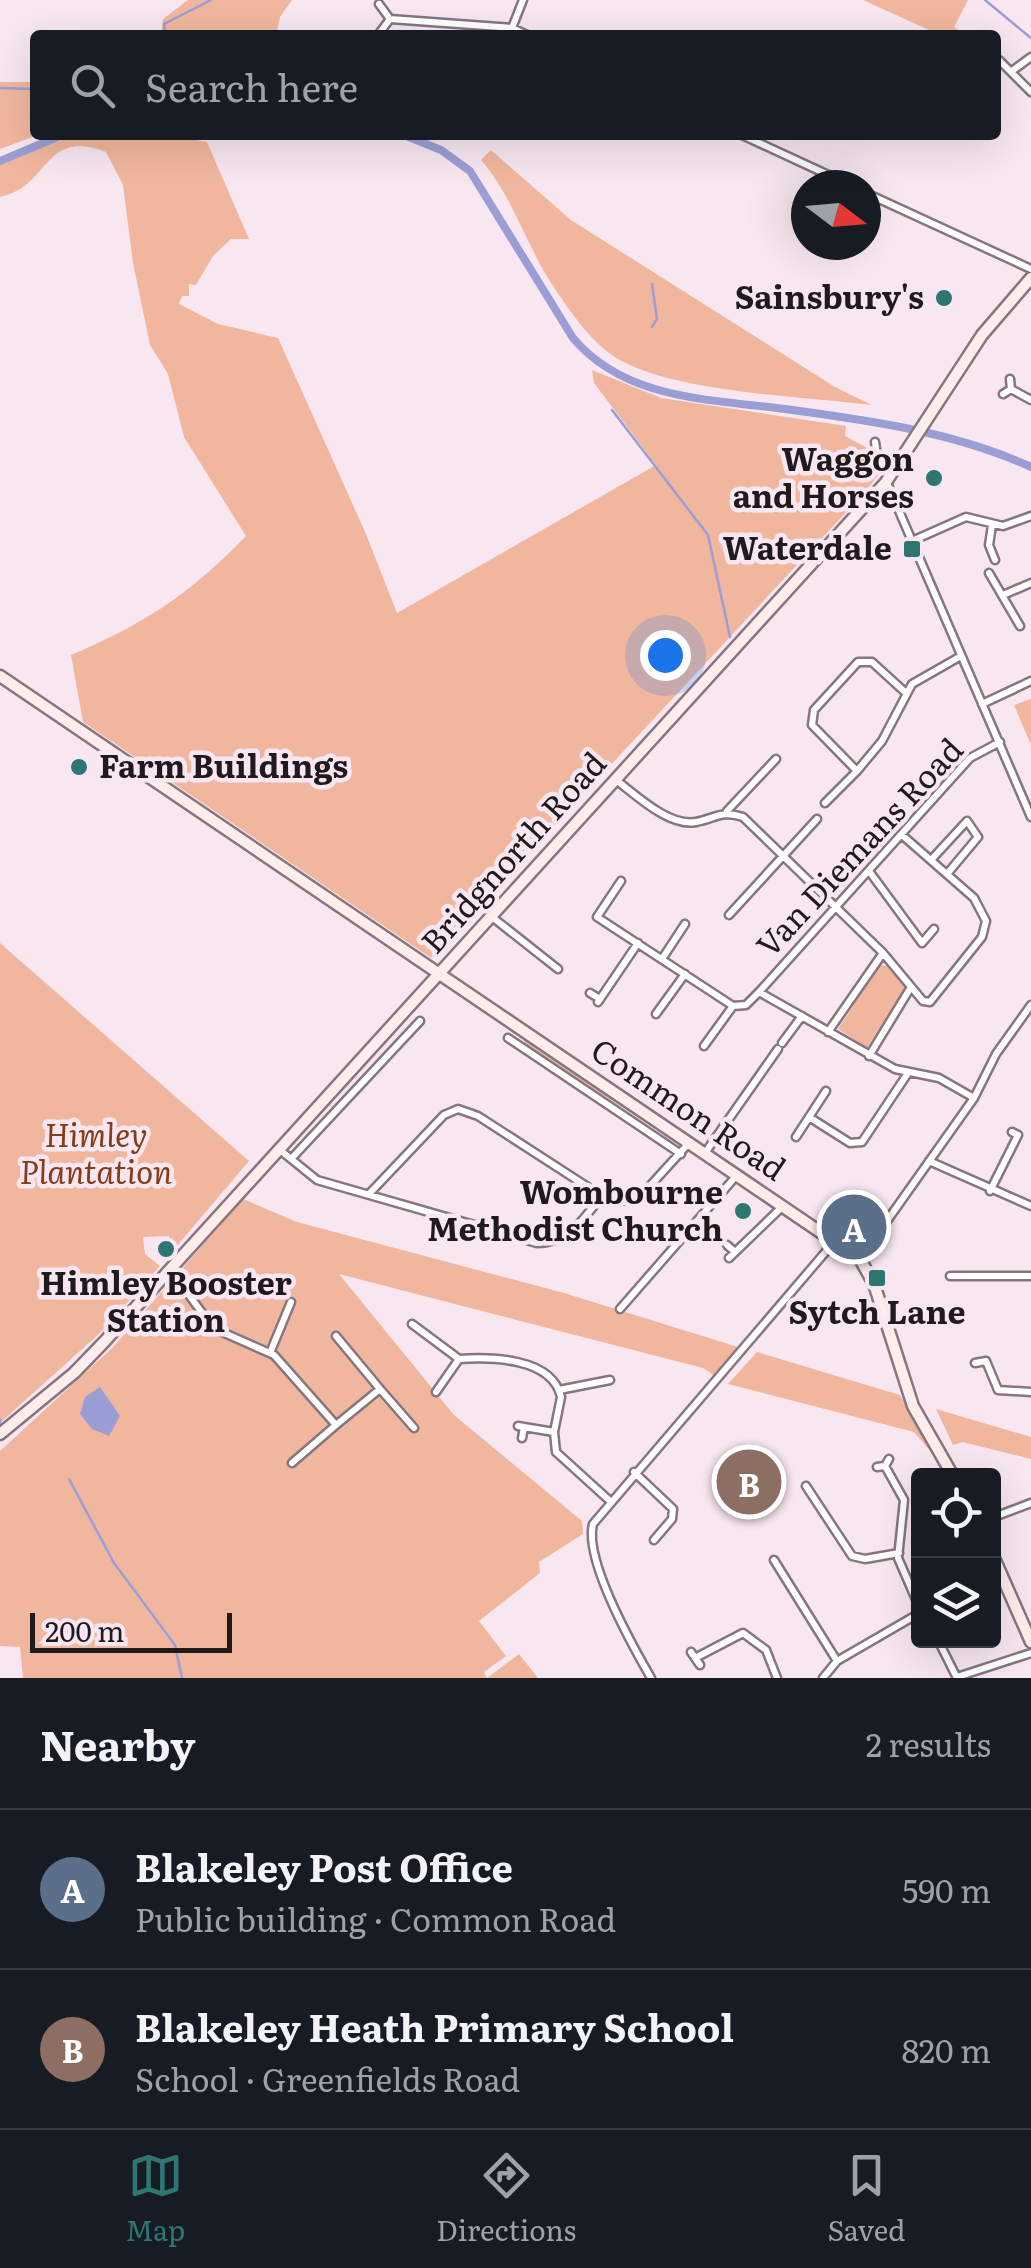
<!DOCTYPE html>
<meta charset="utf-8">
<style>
body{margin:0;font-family:Literata,serif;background:#20242c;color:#f1f3f6}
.controls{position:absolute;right:30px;bottom:30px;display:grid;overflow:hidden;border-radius:10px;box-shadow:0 10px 40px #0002}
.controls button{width:90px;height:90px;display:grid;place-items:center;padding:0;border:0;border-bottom:2px solid #363941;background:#171b24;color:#f1f3f6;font:50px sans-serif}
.compass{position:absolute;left:791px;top:170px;width:90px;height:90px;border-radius:50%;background:#171b24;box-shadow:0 10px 40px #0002;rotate:106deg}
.scale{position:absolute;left:30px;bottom:25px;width:202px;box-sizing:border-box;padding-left:10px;border:5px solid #201a1d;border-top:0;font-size:28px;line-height:35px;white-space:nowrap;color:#201a1d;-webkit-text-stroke:8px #f8e7f1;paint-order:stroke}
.you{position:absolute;left:665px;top:655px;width:35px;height:35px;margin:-25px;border:8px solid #fff;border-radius:50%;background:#1a73e8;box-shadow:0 0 0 15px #1a73e833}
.badge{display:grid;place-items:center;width:65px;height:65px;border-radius:50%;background:#2e7671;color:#fff;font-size:32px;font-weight:700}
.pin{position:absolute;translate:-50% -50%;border:5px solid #fff;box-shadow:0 2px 10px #0006}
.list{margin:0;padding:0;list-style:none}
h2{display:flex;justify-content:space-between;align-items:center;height:130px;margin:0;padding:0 40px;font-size:42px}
h2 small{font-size:32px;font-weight:400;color:#9ea1a6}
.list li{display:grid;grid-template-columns:65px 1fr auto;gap:30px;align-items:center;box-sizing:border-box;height:160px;padding:0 40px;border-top:2px solid #363941}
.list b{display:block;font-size:38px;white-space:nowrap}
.list p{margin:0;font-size:32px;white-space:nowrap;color:#9ea1a6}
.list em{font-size:32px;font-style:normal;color:#9ea1a6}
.icon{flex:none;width:55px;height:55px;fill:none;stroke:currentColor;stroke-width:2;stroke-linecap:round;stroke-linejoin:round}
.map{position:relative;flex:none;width:1031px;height:1678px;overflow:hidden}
.search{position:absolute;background:#171b24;box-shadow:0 10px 40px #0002;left:30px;right:30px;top:30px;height:110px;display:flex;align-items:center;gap:25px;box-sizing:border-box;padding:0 35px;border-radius:10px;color:#9ea1a6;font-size:38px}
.sheet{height:450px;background:#171b24}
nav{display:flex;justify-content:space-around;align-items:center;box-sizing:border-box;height:140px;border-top:2px solid #363941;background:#171b24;font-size:28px;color:#9ea1a6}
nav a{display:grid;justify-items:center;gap:5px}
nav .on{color:#2e7671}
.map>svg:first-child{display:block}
.green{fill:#f1b79e}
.water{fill:#9a9ed5}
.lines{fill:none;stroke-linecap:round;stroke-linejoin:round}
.stream{stroke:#9a9ed5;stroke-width:2.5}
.canal{stroke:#9a9ed5;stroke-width:8}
.street-casing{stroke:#85767f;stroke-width:11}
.secondary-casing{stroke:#85767f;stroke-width:15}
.street{stroke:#fff;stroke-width:6}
.secondary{stroke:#ffeced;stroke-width:10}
.poi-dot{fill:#2e7671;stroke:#f8e7f1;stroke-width:4}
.labels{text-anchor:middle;stroke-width:9;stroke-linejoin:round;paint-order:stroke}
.poi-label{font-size:32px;font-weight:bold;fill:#201a1d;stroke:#f8e7f1;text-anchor:end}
.street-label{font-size:32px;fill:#201a1d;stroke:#f8e7f1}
.park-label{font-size:32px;font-style:italic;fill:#853c19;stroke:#f8e7f1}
</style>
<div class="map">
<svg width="1031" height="1678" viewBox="0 0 1031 1678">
<rect width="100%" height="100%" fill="#f8e7f1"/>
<path class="green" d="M188,0H292L280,17L276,35H161L163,19Z
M863,0H968L954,27L966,35H940Z
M0,82H35L38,135L0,149Z
M73,135H194L196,140L207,142L249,239H231L213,256L196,285L189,284V296H182L179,304L218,324L278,338L366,534L397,613L656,465L594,383L592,370L661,398L846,426L845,436L869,449L879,474L865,492L431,958L83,722L71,655C144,624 190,594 246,536L184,437L168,374L150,345L133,263L123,185L106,152C42,128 51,187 0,197V164Z
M491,150L571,220L835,387L872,405C802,396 677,393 618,359C591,343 570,311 553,286C526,245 513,197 481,160Z
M1031,699V745L1014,705Z
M0,943L249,1161L170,1254L169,1236L143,1237L145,1254L160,1266L100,1333L0,1423Z
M880,965L887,966L906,988L867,1048L838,1029Z
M526,1037L680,1141V1144L523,1044Z
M243,1199L297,1222L564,1293L738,1347L716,1377L703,1368L339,1274L454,1415L582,1521L583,1534L539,1562L540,1573L479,1621L506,1656L484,1672L487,1678L519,1654L538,1678H23L20,1647L0,1646V1451L113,1347Z
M757,1352L900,1395L935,1449L931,1452L914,1432L728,1384Z
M936,1409L1031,1437V1459L963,1442L953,1445Z"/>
<path class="water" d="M100,1387L120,1416L109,1436L92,1429L80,1414L85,1397Z"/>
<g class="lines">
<path class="stream" d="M985,0L1031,38
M165,35L164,24L211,0
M0,88L35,89
M652,284L657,319L652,327
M612,410L708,535L730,637
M0,1420V1427
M69,1479L114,1563L175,1645L182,1678"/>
<path class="canal" d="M404,135L441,150L470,171L573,338C625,400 710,399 785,409C867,420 955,432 1031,467
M0,161L62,135"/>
<g class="street-casing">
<path id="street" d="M390,19L512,28L527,35
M512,28L523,0
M378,35L390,19L379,4
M999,60L1031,92
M1012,71L1031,57
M742,135L850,185
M866,193L1031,269
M1011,389L1031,400
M1003,394L1011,389L1010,379
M875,442L878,462L890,476
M887,483L1031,817
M992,525L989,545L995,560
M912,541L966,517L1003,526L1031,516
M989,573L1020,626
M1003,595L1031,583
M906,693L872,662H858L814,710L812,725L857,771L882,741L912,684L961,656
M982,704L1031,681
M616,780C636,795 669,827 696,822C716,818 722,810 743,817L883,953L923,1001L930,1002L982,937L986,921L974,898L902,835
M825,803L857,771
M727,811L776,759
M931,860L967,821L978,837L947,874
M869,871L922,943L934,929
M621,881L597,917L733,1006L746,1005L759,992L895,1069L939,1078L974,1098
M729,915L817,819
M492,917L558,969
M662,959L685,924
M759,992L970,758L1000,742
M590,993L600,999
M598,1002L638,943
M656,1014L685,974
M828,1032L883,953
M508,1038L681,1154
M782,1043L802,1016
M704,1046L733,1006
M869,1056L911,987
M809,1117L850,1143L862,1142L908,1073
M796,1137L826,1091
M280,1150L317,1180L537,1243C569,1243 581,1222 600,1198
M705,1153L778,1049
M291,1159L420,1021
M929,1161L1031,1206
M990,1191L1018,1135L1012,1132
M369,1194L444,1115L458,1109L478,1116L611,1202L639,1198L689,1143
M727,1245L735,1252
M729,1258L783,1206
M860,1259L974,1098L996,1054L1031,1005
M171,1270L213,1328L274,1355L336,1425L380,1389L336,1336
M950,1276H1031
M620,1309L737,1175
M412,1324L459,1359C490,1357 552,1357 561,1397L554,1432L556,1452L610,1501
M270,1353L291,1302
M975,1363L986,1361L998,1390L1031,1392
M380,1389L414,1428
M559,1390L610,1380
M436,1392L459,1359
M518,1426L554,1432
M522,1438L524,1427
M292,1463L336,1425
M885,1466L904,1500L898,1558L918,1604
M877,1467L885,1466L889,1459
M634,1472L673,1509L672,1519L654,1540
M806,1486L852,1556L865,1559L899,1553
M994,1517L1031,1503
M774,1560L837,1661
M938,1640L957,1678
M691,1652L700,1665
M695,1658L743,1633L766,1650L777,1678
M957,1677L1031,1653
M651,1678C632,1645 584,1560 593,1524L834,1242
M823,1678L837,1661L918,1614"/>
</g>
<g class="secondary-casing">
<path id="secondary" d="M0,676L860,1259L874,1284L913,1406L953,1476
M0,1434L74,1373L105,1341L886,482L982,335L1031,278
M994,1558L1031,1642"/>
</g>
<use href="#street" class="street"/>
<use href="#secondary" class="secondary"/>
</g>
<g class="poi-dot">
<circle cx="944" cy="298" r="10"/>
<circle cx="934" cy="478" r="10"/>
<rect x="902" y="539" width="20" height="20" rx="5"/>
<circle cx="79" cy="767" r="10"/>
<circle cx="743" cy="1211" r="10"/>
<circle cx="166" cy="1249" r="10"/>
<rect x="867" y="1268" width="20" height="20" rx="5"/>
</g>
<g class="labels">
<g class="poi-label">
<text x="924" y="309">Sainsbury's</text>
<text x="914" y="471">Waggon<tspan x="914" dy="37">and Horses</tspan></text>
<text x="892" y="560">Waterdale</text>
<text x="99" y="778" text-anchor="start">Farm Buildings</text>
<text x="723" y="1204">Wombourne<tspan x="723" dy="37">Methodist Church</tspan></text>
<text x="166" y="1295" text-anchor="middle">Himley Booster<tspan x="166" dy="37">Station</tspan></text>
<text x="877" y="1324" text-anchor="middle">Sytch Lane</text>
</g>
<g class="street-label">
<text transform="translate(860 848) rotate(-47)" y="11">Van Diemans Road</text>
<text transform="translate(514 853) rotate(-48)" y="11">Bridgnorth Road</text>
<text transform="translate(688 1110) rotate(34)" y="11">Common Road</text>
</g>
<g class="park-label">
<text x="96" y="1147">Himley<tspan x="96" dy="37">Plantation</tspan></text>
</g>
</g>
</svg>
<div class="controls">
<button><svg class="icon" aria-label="locate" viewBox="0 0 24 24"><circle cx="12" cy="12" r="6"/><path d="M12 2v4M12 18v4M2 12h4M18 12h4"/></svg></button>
<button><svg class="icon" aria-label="layers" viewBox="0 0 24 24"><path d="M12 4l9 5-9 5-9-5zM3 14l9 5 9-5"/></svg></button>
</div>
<svg class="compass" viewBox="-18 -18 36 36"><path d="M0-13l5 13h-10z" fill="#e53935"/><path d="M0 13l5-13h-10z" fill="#9ea1a6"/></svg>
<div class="scale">200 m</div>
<div class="you"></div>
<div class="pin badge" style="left:854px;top:1227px;background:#5c6f8a">A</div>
<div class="pin badge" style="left:749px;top:1482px;background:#8d6e63">B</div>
<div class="search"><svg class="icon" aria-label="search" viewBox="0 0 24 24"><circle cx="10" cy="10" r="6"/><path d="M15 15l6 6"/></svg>Search here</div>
</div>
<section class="sheet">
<h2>Nearby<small>2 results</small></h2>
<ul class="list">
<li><span class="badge" style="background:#5c6f8a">A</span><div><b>Blakeley Post Office</b><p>Public building · Common Road</p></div><em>590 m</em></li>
<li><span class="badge" style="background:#8d6e63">B</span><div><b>Blakeley Heath Primary School</b><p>School · Greenfields Road</p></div><em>820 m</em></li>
</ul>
</section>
<nav>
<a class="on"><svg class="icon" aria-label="map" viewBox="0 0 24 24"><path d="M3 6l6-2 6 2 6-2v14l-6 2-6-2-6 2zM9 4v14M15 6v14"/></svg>Map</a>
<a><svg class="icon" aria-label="directions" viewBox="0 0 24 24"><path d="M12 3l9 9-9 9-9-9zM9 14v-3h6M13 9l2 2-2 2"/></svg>Directions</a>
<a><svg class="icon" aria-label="saved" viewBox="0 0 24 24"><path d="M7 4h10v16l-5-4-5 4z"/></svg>Saved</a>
</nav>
